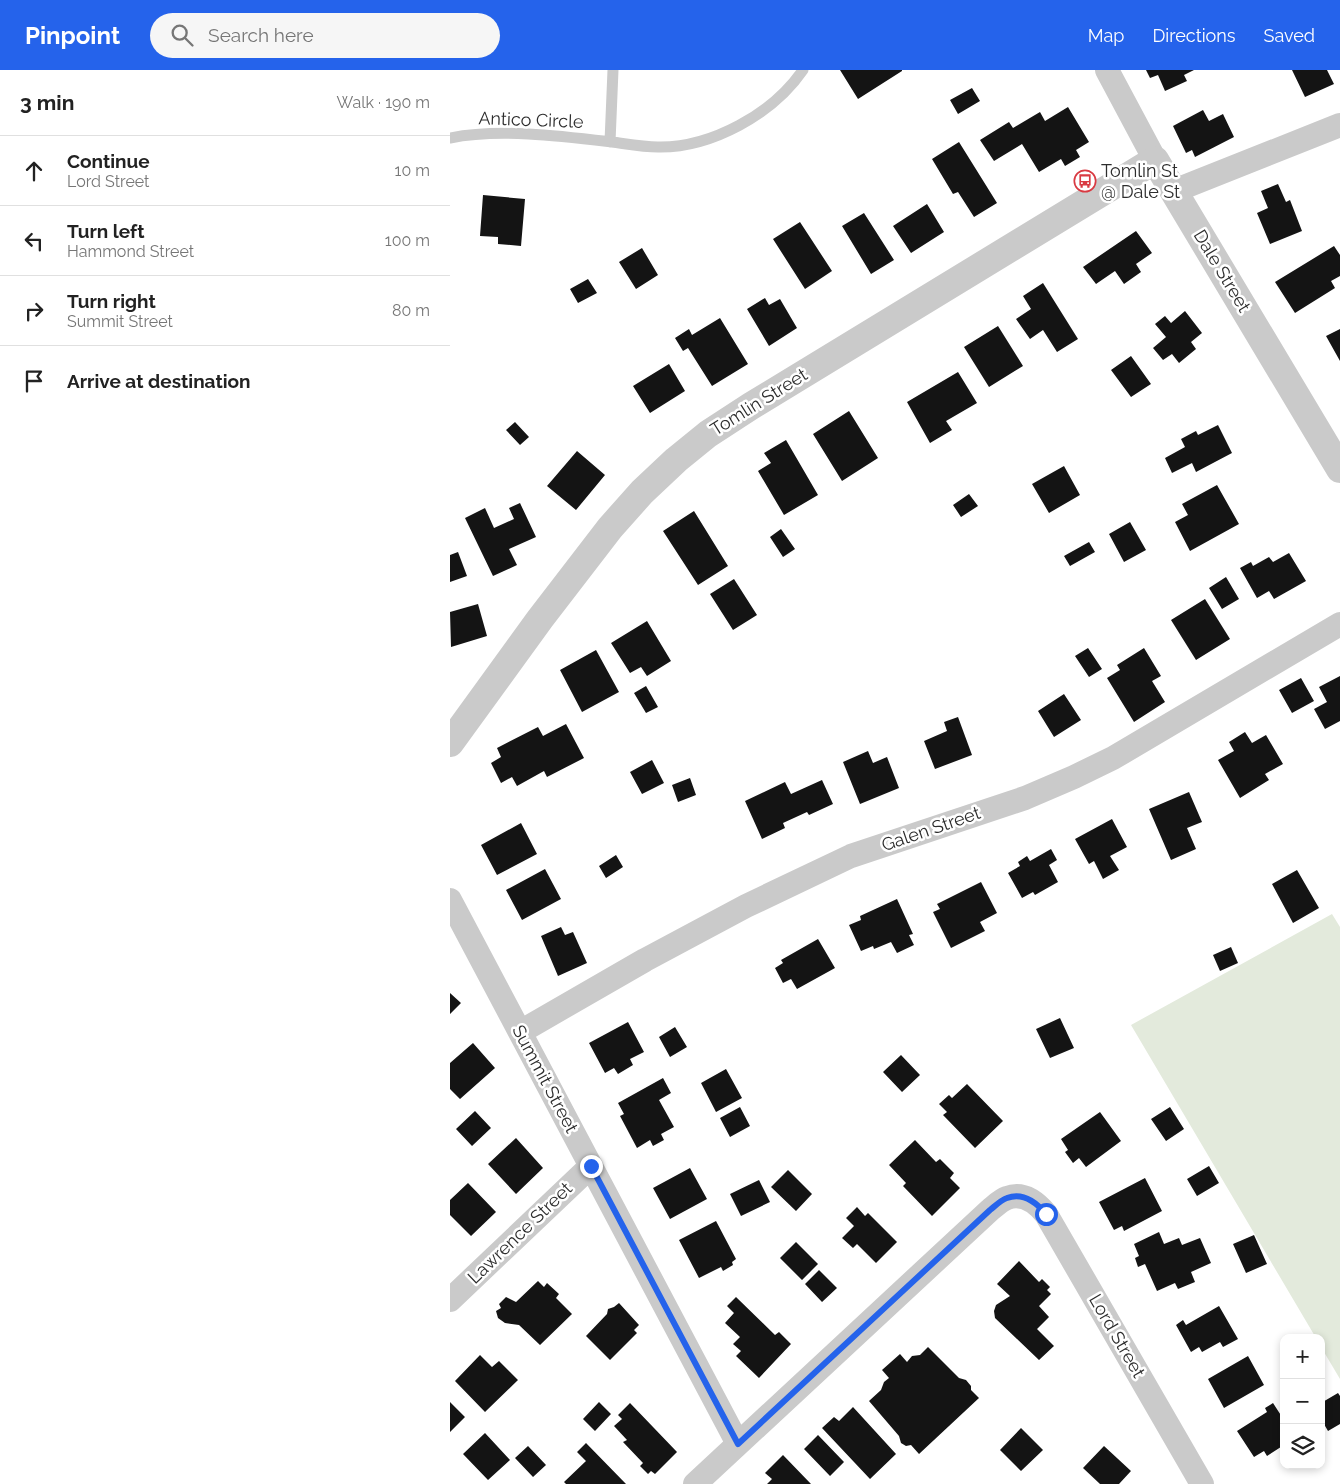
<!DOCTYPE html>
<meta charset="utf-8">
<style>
body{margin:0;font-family:Raleway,sans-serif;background:#f6f6f6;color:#222}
.controls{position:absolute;right:15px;bottom:15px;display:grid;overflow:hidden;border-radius:10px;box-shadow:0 2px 8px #0003}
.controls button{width:45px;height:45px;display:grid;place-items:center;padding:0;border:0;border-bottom:1px solid #e0e0e0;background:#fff;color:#222;font:25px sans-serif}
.stop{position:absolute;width:15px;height:15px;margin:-11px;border:4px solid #2563eb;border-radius:50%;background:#fff}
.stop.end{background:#2563eb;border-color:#fff;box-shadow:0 1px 5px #0008}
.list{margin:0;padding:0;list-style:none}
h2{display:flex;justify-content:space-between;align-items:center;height:65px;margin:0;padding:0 20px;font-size:21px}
h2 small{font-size:16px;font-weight:400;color:#767676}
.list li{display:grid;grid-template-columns:32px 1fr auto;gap:15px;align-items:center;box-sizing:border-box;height:70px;padding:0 20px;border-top:1px solid #e0e0e0}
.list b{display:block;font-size:19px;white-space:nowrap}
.list p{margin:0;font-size:16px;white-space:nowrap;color:#767676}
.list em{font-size:16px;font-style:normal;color:#767676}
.icon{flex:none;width:28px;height:28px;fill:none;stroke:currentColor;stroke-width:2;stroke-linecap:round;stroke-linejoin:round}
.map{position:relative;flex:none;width:890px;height:1414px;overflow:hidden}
header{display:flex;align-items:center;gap:30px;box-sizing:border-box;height:70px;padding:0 25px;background:#2563eb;color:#fff}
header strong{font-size:24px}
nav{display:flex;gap:28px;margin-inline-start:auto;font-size:18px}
.search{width:350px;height:45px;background:#f6f6f6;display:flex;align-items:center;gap:12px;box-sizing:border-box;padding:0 18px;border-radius:28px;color:#767676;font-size:19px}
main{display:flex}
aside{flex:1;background:#fff}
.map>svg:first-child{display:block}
.green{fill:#e3eadc}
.building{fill:#141414}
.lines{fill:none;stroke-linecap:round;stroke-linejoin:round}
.service{stroke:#cacaca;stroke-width:11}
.minor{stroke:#cacaca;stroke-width:24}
.tertiary{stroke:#cacaca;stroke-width:28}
.route{stroke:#2563eb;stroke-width:6}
.labels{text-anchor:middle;stroke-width:5;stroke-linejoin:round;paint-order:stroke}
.street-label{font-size:18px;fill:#2d2d2d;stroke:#fff}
.poi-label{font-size:18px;fill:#2d2d2d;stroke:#fff;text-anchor:start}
</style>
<header>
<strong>Pinpoint</strong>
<div class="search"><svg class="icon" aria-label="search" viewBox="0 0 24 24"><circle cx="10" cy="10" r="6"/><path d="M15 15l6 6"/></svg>Search here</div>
<nav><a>Map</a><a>Directions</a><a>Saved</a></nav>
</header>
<main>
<aside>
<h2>3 min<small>Walk · 190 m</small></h2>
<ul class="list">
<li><svg class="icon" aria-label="ahead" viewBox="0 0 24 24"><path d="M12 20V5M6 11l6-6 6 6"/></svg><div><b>Continue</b><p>Lord Street</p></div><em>10 m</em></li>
<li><svg class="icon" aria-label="left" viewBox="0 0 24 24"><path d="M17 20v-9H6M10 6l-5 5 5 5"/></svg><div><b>Turn left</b><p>Hammond Street</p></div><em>100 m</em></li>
<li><svg class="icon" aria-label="right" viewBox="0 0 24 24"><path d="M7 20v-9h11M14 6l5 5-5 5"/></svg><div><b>Turn right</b><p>Summit Street</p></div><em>80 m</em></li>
<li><svg class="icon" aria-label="arrive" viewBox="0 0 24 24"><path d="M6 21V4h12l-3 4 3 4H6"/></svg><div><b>Arrive at destination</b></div></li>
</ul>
</aside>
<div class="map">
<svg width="890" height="1414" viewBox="0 0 890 1414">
<rect width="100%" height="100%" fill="#fff"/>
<path class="green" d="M882,844L890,857V1309L871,1277V1268H866L681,955Z"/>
<path class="building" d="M390,0H452V1L408,29Z
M696,0H744L734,5L737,11L715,21L708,5L700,8Z
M842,0H877L884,14L855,27Z
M522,18L530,31L508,44L500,30Z
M618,37L639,72L626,80L630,87L615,96L611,89L589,102L572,74L544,91L530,70L559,52L563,58L590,42L595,51Z
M753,40L759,51L773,44L784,67L745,87L742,80L736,83L723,56Z
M509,72L547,133L524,147L508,122L503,124L482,89Z
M828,114L836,132L840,130L852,161L820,174L807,143L818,138L811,121Z
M33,125L75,129L71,176L48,174V167L30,166Z
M477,134L494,162L461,183L443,156Z
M414,143L444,190L421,204L392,156Z
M350,152L382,201L355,219L323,169Z
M686,161L702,183L686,194L691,202L674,214L665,201L646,214L633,197Z
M884,176L890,185V206L881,211L885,218L845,243L825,212Z
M192,178L208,205L186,219L169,192Z
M138,209L147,223L128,233L120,219Z
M593,213L628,269L607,282L593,260L580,269L566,249L581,239L573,226Z
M315,228L319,235L330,229L347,258L319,276L297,239Z
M735,241L752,263L741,272L746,279L729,293L722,284L713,290L703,278L716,267L705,254L715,246L721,253Z
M270,248L298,294L262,316L238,278L233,281L225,268L239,259L242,265Z
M548,256L573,296L539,317L514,277Z
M890,259V291L876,266Z
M681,286L701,314L681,327L661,300Z
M219,294L235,321L200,343L183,316Z
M508,302L527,333L496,351L502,360L480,373L457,332Z
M399,341L428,388L392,411L363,364Z
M65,352L79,367L70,375L56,360Z
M768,355L782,383L746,402L742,393L722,403L715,388L735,377L731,369L746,361L748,365Z
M336,370L368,425L334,445L308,401L321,393L314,383Z
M127,381L155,405L126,440L97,416Z
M614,396L630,425L599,443L582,414Z
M767,415L789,454L740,481L725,452L738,445L732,434Z
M519,424L528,436L511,447L503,435Z
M70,433L86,467L59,479L67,495L43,506L15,448L35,438L44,458L64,449L59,438Z
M244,441L278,496L248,515L213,461Z
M680,452L696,480L674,492L659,464Z
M331,459L345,479L333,487L320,467Z
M639,472L645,482L620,496L614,486Z
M8,482L17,506L0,512V485Z
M839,483L856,511L824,529L819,521L807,528L790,498L801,492L803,496L819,487L823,492Z
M776,507L789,529L772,539L759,518Z
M284,509L307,545L283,560L260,524Z
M755,529L780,569L746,590L721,550Z
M28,534L37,566L1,577L0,542Z
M197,551L221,591L197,606L191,597L180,603L161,573Z
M638,578L652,599L639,607L625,586Z
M694,578L711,606L702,611L715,632L684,652L657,608L670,600L667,595Z
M146,580L169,622L132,642L110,600Z
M890,606V651L875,659L864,639L877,632L869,617Z
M851,608L864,631L842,643L829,620Z
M196,616L208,637L196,643L184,623Z
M614,624L631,650L604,667L588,641Z
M508,647L522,685L485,699L474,671L497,661L494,652Z
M116,654L134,688L97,707L94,701L67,716L62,707L51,713L41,693L51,687L47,678L88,657L93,666Z
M795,662L802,673L816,665L833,694L815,704L819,710L790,728L768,690L784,681L779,672Z
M418,681L423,693L437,687L449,718L410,734L393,692Z
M202,690L214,713L192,724L180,702Z
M240,708L246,725L228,732L222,715Z
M372,710L383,734L359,745L357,742L333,753L335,758L312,769L295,731L335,712L341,724Z
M739,722L752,752L737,758L746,779L721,790L699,739Z
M662,749L677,777L660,786L669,800L653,809L644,791L639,794L625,769Z
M71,753L87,784L47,805L31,775Z
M601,779L607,790L599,795L608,812L585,825L583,822L572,828L558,803L570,796L568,792L577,786L580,791Z
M166,785L173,797L156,808L149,796Z
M95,799L111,829L72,850L56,820Z
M847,800L869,838L843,853L822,814Z
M531,812L547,843L530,852L535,861L501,878L483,842L490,839L487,834Z
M447,829L463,864L459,865L464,875L447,883L441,872L424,879L423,876L411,881L399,855L411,850L410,846Z
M111,857L115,865L123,862L137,893L108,906L91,866Z
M368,869L385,898L347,919L341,909L333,913L325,898L333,893L331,890Z
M781,877L788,893L770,901L763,885Z
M0,923L11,933L0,944Z
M610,948L624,978L600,988L586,959Z
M178,952L194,982L180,989L183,995L168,1004L164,998L155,1003L139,973Z
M225,957L237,977L220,987L209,967Z
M23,973L45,998L10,1029L0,1019V993Z
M451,985L470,1005L452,1022L433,1002Z
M276,999L292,1028L266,1042L251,1013Z
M213,1008L221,1023L209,1030L224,1057L211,1064L214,1070L203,1076L200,1070L187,1078L170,1046L174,1044L168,1033Z
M517,1014L553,1051L525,1078L493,1045L497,1042L489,1034L499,1025L502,1028Z
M290,1037L300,1056L280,1067L270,1048Z
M720,1037L734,1059L716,1071L701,1049Z
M25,1041L41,1058L22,1076L6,1059Z
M650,1042L671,1071L636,1097L629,1088L623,1093L615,1082L618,1080L611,1069Z
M66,1068L93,1098L66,1124L38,1094Z
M465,1070L486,1092L490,1089L504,1103L500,1108L510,1118L482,1146L453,1116L456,1113L439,1095Z
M759,1096L769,1113L747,1126L737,1109Z
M240,1098L257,1129L220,1149L203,1118Z
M338,1100L362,1124L346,1141L321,1117Z
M695,1108L712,1141L674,1161L672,1156L664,1160L649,1132Z
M309,1110L320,1132L291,1146L280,1124Z
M18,1113L46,1142L21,1166L0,1145V1130Z
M407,1137L415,1146L418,1143L447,1172L426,1193L407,1174L403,1178L392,1168L404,1156L396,1148Z
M266,1151L286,1189L282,1192L283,1195L273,1201L271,1197L249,1208L229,1170Z
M709,1162L714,1174L729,1168L732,1175L750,1168L761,1193L741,1202L745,1212L728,1219L725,1213L707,1221L695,1194L688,1197L685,1188L689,1186L684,1174Z
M804,1165L817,1194L796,1203L783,1174Z
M346,1172L368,1194L352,1210L330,1188Z
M569,1191L589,1212L592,1209L600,1217L597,1220L601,1224L589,1236L599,1247L587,1259L604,1276L589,1290L545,1248L544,1241L546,1235L560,1226L547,1214Z
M369,1200L387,1218L372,1232L355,1214Z
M88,1211L94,1217L97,1213L109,1224L106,1228L122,1244L90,1275L69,1255L55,1253L48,1248L46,1241L51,1238L49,1234L56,1227L66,1232Z
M286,1227L325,1265L329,1262L341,1274L309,1308L286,1286L291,1281L283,1274L290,1267L275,1253L284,1243L277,1236Z
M169,1233L189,1255L184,1260L187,1263L160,1290L136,1266L157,1244L158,1239L164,1237Z
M769,1236L788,1269L773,1277L770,1272L752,1282L749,1277L741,1282L726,1255L733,1250L736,1255Z
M478,1277L509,1308L516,1310L521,1316V1320L529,1328L469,1384L461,1375L456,1376L451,1373L449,1366L419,1331L431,1320L434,1312L439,1308L432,1300L450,1284L457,1292L462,1286L470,1285Z
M30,1285L42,1297L49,1291L68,1310L35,1342L5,1311Z
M798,1286L814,1315L774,1338L758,1309Z
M888,1323L890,1326V1354L878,1361L871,1349V1333Z
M0,1332L15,1347L0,1362Z
M149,1332L161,1344L145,1361L133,1349Z
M180,1333L227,1382L205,1404L201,1401L198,1404L190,1396L193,1393L173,1372L177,1370L164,1356L172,1349L168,1345Z
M823,1333L834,1350V1375L817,1386L814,1381L804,1387L787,1361L817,1342L815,1338Z
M403,1337L446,1384L420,1409L372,1358L384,1347L389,1351Z
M571,1358L593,1380L571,1401L550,1380Z
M35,1363L60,1390L38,1410L13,1384Z
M368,1365L394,1392L380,1406L354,1379Z
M136,1373L176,1414H116L114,1412L136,1391L127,1382Z
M78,1376L96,1395L83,1407L65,1388Z
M654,1376L681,1401L669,1414H650L633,1398Z
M333,1385L361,1414H317L322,1409L315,1403Z"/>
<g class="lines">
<path class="service" d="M0,68C49,58 112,66 162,72C177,74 193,77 208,77C261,78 323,44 353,0
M160,72L163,0"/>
<path class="minor" d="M657,0L705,90
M724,121L890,55
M0,830L288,1374
M70,962L195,890L296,836L401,786L575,728L624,707L663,688L890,554
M0,1230L141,1096
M245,1414L540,1140C545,1136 551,1130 557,1128C573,1122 586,1132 596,1144L752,1414"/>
<path class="tertiary" d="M0,673L90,549L160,458L192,422L226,390L258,364L301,336L705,90L890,399"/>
</g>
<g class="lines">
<path class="route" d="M141,1096L288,1374L540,1140C545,1136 551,1130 557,1128C573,1122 586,1132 596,1144"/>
</g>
<defs>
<g id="bus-ring" transform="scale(1.125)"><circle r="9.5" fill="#fff" stroke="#d93a42" stroke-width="1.5"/><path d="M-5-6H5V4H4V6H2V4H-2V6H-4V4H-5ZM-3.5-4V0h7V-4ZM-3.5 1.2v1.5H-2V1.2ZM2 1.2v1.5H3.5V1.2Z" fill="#d93a42"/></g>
</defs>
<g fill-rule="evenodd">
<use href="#bus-ring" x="635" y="111"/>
</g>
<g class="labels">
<g class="street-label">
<text transform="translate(81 50) rotate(2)" y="6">Antico Circle</text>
<text transform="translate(772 201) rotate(59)" y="6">Dale Street</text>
<text transform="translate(309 332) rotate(-32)" y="6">Tomlin Street</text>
<text transform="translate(481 759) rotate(-19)" y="6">Galen Street</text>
<text transform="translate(95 1009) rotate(62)" y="6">Summit Street</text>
<text transform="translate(70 1163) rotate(-44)" y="6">Lawrence Street</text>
<text transform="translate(667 1266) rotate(60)" y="6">Lord Street</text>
</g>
<g class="poi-label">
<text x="651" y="107">Tomlin St<tspan x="651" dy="21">@ Dale St</tspan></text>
</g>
</g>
</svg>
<div class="controls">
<button>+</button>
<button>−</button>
<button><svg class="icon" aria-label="layers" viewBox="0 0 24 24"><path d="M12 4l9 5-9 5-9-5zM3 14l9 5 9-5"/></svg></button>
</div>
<div class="stop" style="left:596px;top:1144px"></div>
<div class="stop end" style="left:141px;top:1096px"></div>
</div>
</main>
